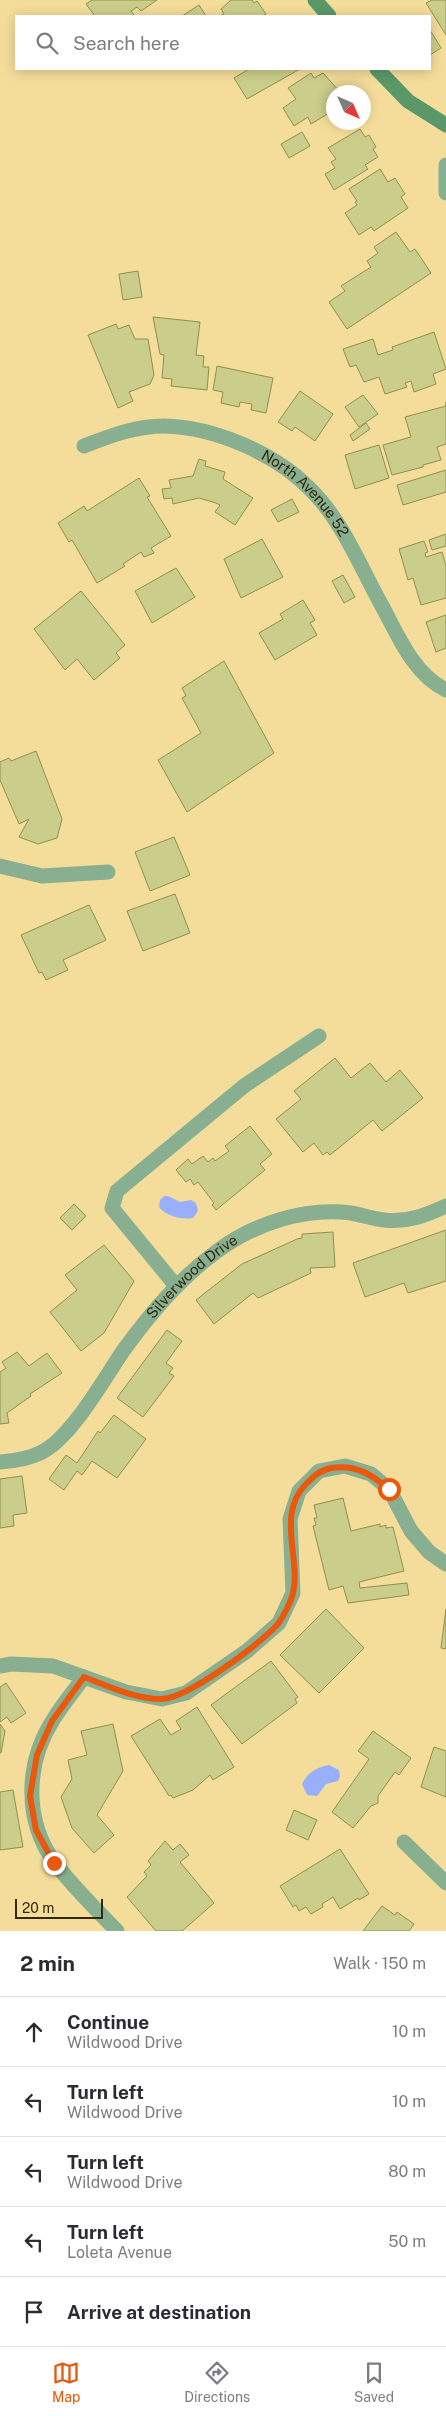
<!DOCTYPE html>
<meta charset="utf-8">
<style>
body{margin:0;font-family:"Public Sans",sans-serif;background:#f2f2f3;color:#2b2b33}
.compass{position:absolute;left:326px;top:85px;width:45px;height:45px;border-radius:50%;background:#fff;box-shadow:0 2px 12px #0003;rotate:135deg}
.scale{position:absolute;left:15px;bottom:12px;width:88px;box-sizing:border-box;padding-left:5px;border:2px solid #33290e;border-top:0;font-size:14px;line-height:18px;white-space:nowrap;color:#33290e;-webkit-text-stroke:4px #f4dc9a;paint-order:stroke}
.stop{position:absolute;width:15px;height:15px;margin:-11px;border:4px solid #ea580c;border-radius:50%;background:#fff}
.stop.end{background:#ea580c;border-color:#fff;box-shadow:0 1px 5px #0008}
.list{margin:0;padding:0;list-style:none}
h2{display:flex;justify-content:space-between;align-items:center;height:65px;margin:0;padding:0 20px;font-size:21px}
h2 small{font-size:16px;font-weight:400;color:#7c7c81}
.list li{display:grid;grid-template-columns:32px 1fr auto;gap:15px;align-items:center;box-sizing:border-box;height:70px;padding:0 20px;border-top:1px solid #e1e1e2}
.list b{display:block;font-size:19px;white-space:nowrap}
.list p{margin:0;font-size:16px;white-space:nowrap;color:#7c7c81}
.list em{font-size:16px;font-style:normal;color:#7c7c81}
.icon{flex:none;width:28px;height:28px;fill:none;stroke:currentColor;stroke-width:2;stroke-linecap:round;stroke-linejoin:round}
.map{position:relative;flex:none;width:446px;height:1931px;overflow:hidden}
.search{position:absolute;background:#fff;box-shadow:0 2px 12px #0003;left:15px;right:15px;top:15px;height:55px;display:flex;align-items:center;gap:12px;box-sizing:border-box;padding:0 18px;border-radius:0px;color:#7c7c81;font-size:19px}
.sheet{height:415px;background:#fff}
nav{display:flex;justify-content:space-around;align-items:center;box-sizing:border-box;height:70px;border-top:1px solid #e1e1e2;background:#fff;font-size:14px;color:#7c7c81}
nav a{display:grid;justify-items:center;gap:2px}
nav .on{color:#ea580c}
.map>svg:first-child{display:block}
.water{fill:#98affb}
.building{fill:#cbce8b;stroke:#8e904f}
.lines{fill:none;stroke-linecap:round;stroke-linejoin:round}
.lane{stroke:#88af8f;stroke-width:15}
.street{stroke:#88af8f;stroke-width:15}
.secondary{stroke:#5a9869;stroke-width:15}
.route{stroke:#ea580c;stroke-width:6}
.labels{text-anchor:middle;stroke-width:4.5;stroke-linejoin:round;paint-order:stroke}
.street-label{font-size:15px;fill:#33290e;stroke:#f4dc9a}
</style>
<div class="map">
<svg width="446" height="1931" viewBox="0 0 446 1931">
<rect width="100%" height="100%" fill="#f4dc9a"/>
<path class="water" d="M164,1196H168L180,1202L191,1200L196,1203L198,1211L193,1218C181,1220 166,1216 159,1207L160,1200Z
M329,1765L339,1770L340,1776L338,1781L326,1784L317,1796L307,1795L302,1784C307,1773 317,1767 329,1765Z"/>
<path class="building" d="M92,0H157L141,11L137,7L131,11L135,16H95L86,4Z
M231,0H252L254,3L257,1L266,14L263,16H220L224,14L221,9Z
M432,0H446V35L426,3Z
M199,5L206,16H182Z
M430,30L441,48L430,55Z
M249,69H300L247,99L234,78Z
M311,73L314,78L323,73L340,92H334V110L311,124L308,117L294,126L283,108L296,99L288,88Z
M360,129L365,137L369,135L376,147L373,149L378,157L365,165L368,169L334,190L325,174L335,168L331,162L336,159L328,148Z
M302,132L310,146L289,158L281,144Z
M380,169L388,182L395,178L405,194L401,197L408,208L374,231L371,227L359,235L345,213L357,205L355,202L357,201L349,189Z
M396,232L410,252L415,249L431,273L347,329L329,302L345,291L341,286L371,267L367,261L378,253L374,247Z
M138,271L142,297L123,300L119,274Z
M153,317L200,322L196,355L204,356L203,367H209L207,390L171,386L172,379L162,378L164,355L160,354Z
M116,324L118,329L129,325L135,339H148L154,375L150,384L129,392L133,401L118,408L88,335Z
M434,332L446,369L433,374L436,384L414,392L411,381L405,383L407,387L385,394L379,377L364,382L356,365L350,367L343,349L373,339L378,355L393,350L392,347Z
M217,366L273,378L266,413L251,410L252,404L240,402L239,407L221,403L223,392L213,390Z
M300,391L333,414L315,441L295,427L292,431L278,422Z
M363,395L378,414L359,427L345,407Z
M446,402V444L437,447L441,460L423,465V467L392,475L383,445L411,437L405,417L446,406Z
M366,423L370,429L353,441L350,435Z
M379,445L389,478L355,489L345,455Z
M199,459L206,461L205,466L225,472L223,479L253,498L235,525L215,512L220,505L216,503L199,498L173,504L172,498L164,499L162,489L171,488L169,480L193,476Z
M446,470V492L403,505L397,485Z
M139,478L150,496L147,497L171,536L151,548L154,553L144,557L141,552L123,564L125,566L97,583L72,540L69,542L58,523L84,506L87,511Z
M292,499L299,512L278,522L271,510Z
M446,534V546L432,550L429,540Z
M262,539L283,577L241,598L224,559Z
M424,541L428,552L425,553L426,557L442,552L446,566V598L421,605L413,578L408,580L399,549Z
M176,568L195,597L152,623L135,591Z
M343,575L355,597L344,603L332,581Z
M81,591L125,645L116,653L120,658L94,680L77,659L65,670L34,629Z
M303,600L315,620L310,623L317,635L275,660L259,633L283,619L280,614Z
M446,615V648L436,652L426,622Z
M224,661L274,753L187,812L158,760L201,733L182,698L186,696L182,688Z
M36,751L62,819L57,838L38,844L19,837L29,819L19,824L0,780V762L9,758L11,761Z
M174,837L190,875L150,891L135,852Z
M175,894L190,933L143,951L127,911Z
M89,905L106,940L63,960L68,970L46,980L42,972L39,973L21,935Z
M335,1058L351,1078L370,1063L386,1082L400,1070L423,1098L382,1131L373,1120L330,1155L327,1152L323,1155L314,1143L303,1152L276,1119L301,1099L294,1091Z
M250,1126L272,1154L260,1164L265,1170L216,1210L212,1205L214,1203L198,1182L194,1185L190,1179L186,1182L176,1170L188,1159L192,1164L203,1156L208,1162L213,1158L215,1161L229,1151L225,1146Z
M74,1204L86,1216L72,1230L60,1218Z
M446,1230V1281L408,1293L404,1283L365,1297L353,1263Z
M333,1232L335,1267L310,1268L311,1273L258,1298L253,1293L214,1324L196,1300L242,1264L297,1239L302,1238V1234Z
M104,1245L134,1281L104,1333L81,1351L50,1312L77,1290L65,1275Z
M167,1330L182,1341L166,1363L173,1368L169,1373L174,1376L143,1417L117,1398Z
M17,1352L29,1366L47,1353L62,1373L30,1394L31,1396L7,1413L9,1423L0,1424V1372L6,1368L2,1362Z
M114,1415L146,1439L117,1478L92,1461L82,1475L77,1471L64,1490L49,1479L66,1455L77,1463L98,1431L100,1433Z
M22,1476L27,1513L13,1515L14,1526L0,1528V1479Z
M343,1498L351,1531L380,1524V1527L386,1525V1528L393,1527L404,1571L359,1582L360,1588L407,1583L409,1595L348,1603L343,1586L329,1590L313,1526L316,1525L314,1518H317L314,1505Z
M326,1609L364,1648L319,1693L280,1655Z
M446,1609V1649L441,1648Z
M271,1661L298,1697L295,1699L297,1703L242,1744L211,1705Z
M6,1683L26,1713L11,1723L7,1717L0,1722V1687Z
M197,1707L234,1767L213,1780L210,1775L193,1790L173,1798L171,1795L169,1796L131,1736L160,1719L171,1735L181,1729L176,1721Z
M0,1724L5,1731L1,1753H0Z
M113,1724L123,1771L97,1815L114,1835L94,1853L72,1828L61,1797L72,1779L68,1760L87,1755L81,1731Z
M373,1731L411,1758L399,1775L395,1772L378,1796V1803L371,1806L353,1828L332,1812L369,1759L358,1751Z
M434,1747L446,1751V1797L421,1787Z
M13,1790L23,1847L0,1850V1792Z
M294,1810L317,1820L308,1840L286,1830Z
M165,1841L173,1850L180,1844L189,1855L180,1862L214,1903L182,1931H156L127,1897L147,1876L144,1872L151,1865L148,1861Z
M340,1849L369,1894L359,1900L358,1898L340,1909L333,1897L322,1904L323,1907L311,1914L306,1907L299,1911L296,1905L293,1907L280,1886Z
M382,1906L395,1915L397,1912L414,1924L409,1931H363Z"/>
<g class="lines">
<path class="lane" d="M176,1286L112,1208L117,1191L244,1086L319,1036"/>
<g class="street">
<path d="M446,165V193"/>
<path id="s1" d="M84,446C110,436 135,426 164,426C214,427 275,453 310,489C342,520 360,566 381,604C398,635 413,674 446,690"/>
<path d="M0,866L42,876L108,872"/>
<path id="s2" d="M0,1462C13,1461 28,1459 40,1453C70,1440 104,1379 123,1351C150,1314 179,1279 216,1252C253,1224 304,1207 351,1213C362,1215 373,1219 384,1220C407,1223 426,1215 446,1206"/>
<path d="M0,1666L11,1664L53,1666L126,1692L162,1699L186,1693L247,1651L279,1623L293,1593L290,1519L299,1491L319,1471L345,1466L371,1474L389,1489L411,1531L429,1552L446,1564"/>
<path d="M84,1677C74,1691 62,1705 53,1720C25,1764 24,1821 55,1863C73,1887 96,1909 117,1931"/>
<path d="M404,1842L446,1883"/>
</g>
<path class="secondary" d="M315,0L329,16
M377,69L408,101L446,125"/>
</g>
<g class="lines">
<path class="route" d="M54,1863L36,1830L30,1796L37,1755L52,1721L84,1677C108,1686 135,1699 161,1699C188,1699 259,1644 278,1624C283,1617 291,1602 293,1593C301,1558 276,1514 306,1484C315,1475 319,1471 331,1468C355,1464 371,1474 389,1489"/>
</g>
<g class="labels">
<g class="street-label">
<text dy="5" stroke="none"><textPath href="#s1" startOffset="245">North Avenue 52</textPath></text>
<text dy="5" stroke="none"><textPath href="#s2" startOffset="276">Silverwood Drive</textPath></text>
</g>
</g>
</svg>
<svg class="compass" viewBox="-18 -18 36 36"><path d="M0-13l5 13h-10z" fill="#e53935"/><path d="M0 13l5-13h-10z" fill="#7c7c81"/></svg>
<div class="scale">20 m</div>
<div class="stop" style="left:389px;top:1489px"></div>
<div class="stop end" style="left:54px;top:1863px"></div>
<div class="search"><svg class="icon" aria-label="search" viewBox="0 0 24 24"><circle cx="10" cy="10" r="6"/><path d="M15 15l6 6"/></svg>Search here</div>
</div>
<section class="sheet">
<h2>2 min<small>Walk · 150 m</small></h2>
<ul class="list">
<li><svg class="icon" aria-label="ahead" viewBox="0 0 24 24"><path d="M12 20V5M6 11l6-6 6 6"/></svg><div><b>Continue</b><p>Wildwood Drive</p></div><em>10 m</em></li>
<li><svg class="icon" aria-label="left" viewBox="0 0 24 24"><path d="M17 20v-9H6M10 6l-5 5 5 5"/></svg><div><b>Turn left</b><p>Wildwood Drive</p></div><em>10 m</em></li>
<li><svg class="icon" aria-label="left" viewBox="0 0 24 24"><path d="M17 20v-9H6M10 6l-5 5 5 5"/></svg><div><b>Turn left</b><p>Wildwood Drive</p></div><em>80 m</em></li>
<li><svg class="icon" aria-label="left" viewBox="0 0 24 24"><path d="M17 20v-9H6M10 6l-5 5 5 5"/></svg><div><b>Turn left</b><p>Loleta Avenue</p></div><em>50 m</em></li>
<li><svg class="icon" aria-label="arrive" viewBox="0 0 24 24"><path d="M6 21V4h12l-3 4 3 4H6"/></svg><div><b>Arrive at destination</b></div></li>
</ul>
</section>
<nav>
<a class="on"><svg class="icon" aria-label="map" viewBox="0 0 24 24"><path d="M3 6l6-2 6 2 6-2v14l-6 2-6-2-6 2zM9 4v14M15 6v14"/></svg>Map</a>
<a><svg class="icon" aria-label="directions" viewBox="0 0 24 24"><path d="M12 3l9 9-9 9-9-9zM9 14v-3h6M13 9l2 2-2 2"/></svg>Directions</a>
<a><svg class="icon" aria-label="saved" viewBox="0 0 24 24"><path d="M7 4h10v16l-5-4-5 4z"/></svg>Saved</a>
</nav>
